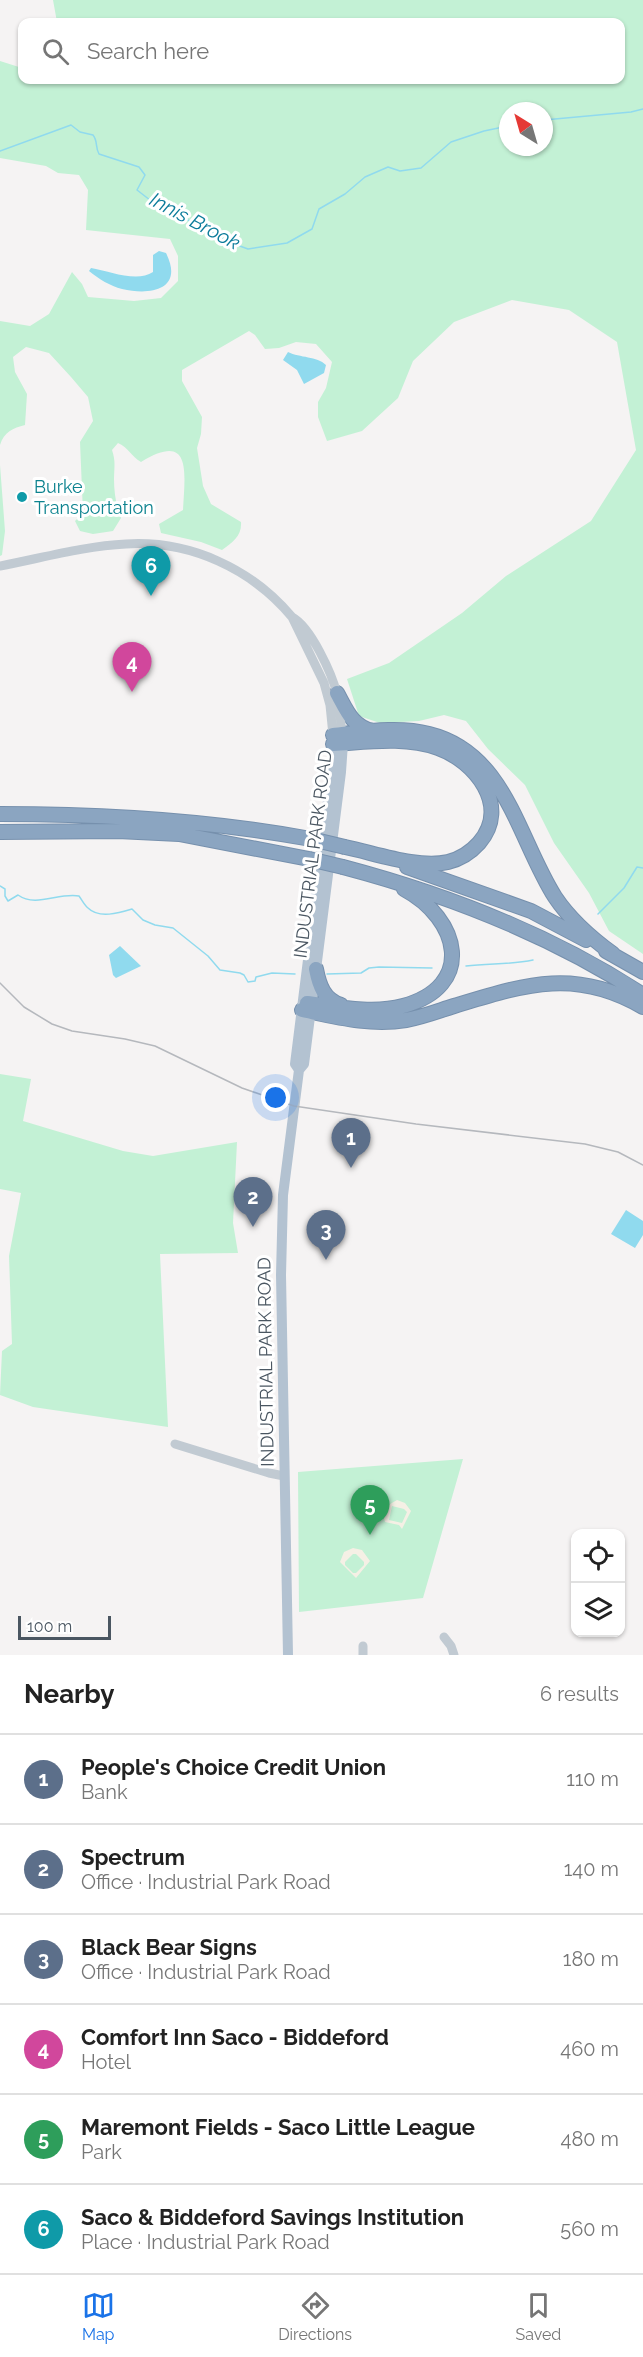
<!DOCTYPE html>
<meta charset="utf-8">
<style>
body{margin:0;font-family:Raleway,sans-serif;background:#f6f6f6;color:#222}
.controls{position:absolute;right:18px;bottom:18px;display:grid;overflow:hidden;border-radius:12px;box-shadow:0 2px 4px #0004}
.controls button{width:54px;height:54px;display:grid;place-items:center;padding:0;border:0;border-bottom:2px solid #e0e0e0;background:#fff;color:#222;font:30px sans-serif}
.compass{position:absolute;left:499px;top:102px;width:54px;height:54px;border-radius:50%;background:#fff;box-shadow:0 2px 4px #0004;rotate:323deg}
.scale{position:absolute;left:18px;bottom:15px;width:93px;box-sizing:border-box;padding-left:6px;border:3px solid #4a5661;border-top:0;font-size:16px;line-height:21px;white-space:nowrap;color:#4a5661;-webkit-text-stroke:4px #fff;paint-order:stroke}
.you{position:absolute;left:276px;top:1098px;width:21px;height:21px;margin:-15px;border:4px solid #fff;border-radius:50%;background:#1a73e8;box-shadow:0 0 0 9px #1a73e833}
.badge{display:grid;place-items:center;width:39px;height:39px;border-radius:50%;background:#1a73e8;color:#fff;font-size:20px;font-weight:700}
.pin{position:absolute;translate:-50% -50px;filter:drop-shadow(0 2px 3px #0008)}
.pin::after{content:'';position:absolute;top:32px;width:21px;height:18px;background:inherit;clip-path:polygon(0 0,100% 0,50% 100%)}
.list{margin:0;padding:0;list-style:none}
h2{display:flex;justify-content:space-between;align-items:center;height:78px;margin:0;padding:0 24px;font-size:26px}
h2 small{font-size:20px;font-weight:400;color:#767676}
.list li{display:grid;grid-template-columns:39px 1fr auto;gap:18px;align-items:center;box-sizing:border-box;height:90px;padding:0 24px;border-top:2px solid #e0e0e0}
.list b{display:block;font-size:22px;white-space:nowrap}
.list p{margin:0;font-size:20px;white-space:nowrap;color:#767676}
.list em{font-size:20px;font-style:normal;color:#767676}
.icon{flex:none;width:33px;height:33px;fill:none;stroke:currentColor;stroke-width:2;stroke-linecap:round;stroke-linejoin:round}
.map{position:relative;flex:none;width:643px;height:1655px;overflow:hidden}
.search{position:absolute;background:#fff;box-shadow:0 2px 4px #0004;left:18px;right:18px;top:18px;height:66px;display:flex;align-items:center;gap:15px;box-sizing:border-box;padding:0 21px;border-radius:12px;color:#767676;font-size:22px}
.sheet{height:618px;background:#fff}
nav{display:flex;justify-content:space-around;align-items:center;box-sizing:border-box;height:84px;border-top:2px solid #e0e0e0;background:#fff;font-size:16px;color:#767676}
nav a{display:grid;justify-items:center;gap:3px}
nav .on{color:#1a73e8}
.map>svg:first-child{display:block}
.green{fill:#c3f1d5;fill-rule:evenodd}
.sand{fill:#f5f0e5;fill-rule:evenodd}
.water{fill:#90daee}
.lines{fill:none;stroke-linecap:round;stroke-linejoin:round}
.stream{stroke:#90daee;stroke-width:1.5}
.highway-casing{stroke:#7690ad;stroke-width:16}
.minor{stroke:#c1cad2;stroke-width:9}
.major{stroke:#b3c2d1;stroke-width:10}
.highway{stroke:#8ba5c1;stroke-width:14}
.rail{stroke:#b5b8bd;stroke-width:1.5}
.highway-bridge-casing{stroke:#7690ad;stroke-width:16;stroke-linecap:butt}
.highway-bridge{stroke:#8ba5c1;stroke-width:14}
.culture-dot{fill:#0f9aa8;stroke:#fff;stroke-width:2}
.labels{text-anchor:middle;stroke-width:6;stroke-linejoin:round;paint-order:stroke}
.culture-label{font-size:18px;fill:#0d838f;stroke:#fff;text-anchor:start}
.street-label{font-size:18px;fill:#4a5661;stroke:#fff}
.water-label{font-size:20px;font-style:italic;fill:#0c7c9b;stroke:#fff}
</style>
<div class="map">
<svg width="643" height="1655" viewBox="0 0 643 1655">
<rect width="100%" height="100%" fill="#f5f3f3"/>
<path class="green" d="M53,0H643V954L609,931L589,893L554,843L525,785L488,749L466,721L444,715L419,721L380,723L359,716L347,679L389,663L462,613L506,576L591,521L636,450L617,342L569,310L512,300L454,322L413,361L398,398L362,431L327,441L318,417V402L326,388L332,362L316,344L296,342L279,348L265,349L255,335L249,331L182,370V381L202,417L201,434L197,448L203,486L211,504L241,522C242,536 233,542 222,550L201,542L161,533L159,524L183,510C185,472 192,431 141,462C131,456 129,448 118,443L112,450C116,462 114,468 114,479C114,492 116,506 121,518L113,531L93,534L80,531L75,521L83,513L80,442L93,421L88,397L71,377L49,353L26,347L13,357L15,372L27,394L25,425C13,428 4,432 0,445V321L30,326L49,314L72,272L82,284L88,297L134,301L161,298L178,281V256L170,239L86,230L88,190L79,175L58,173L46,166L0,158V61L22,68V80H620V22H57ZM508,111H544V147H508Z
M0,465L5,531L2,555L0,556Z
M0,1074L31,1079L23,1121L123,1151L153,1156L237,1142L233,1223L238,1253L160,1254L168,1427L33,1407L0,1395L2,1351L12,1344L9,1256L21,1193L0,1189Z
M463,1459L423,1598L299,1612L298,1472Z"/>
<path class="sand" d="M397,1500L405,1503L411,1511L402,1529L399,1525L385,1522L383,1514L385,1507ZM392,1506L404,1509L407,1512L402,1523L389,1520Z
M353,1548L362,1550L370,1561L356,1578L340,1562L344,1552ZM353,1554H356L364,1562V1565L356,1573H353L345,1565V1562Z"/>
<path class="water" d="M159,251L166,253C184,289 152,296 122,289C110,286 99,279 89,271L91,268C109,271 137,283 153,272V255Z
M288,352C300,358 317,356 326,365L324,373L304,384L297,370L283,360Z
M120,946L141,966L116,978L113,975L109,955Z
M626,1210L643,1221V1235L635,1248L611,1234Z"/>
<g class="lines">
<path class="stream" d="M544,120L631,112L643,109
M0,151L71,125L80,132L93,135C98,141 95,147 99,154L139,167L145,175L137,190L159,207L201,226L226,241L248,249L287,243L312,229L319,209L345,194L365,177L388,167L400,171L421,168L451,142L484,131L508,126
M0,886L5,889V896L8,901L18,895C36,908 59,892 79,896C82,900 84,905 88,908C99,919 119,913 132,909L143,920L155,925L173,928L208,956L220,970L240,973L244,975L248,982L255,981L256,977L272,973L295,974
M598,914L624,888L637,867L643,868
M466,966C489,963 511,965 533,960
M327,974L361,973L369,968L379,967L432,968"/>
<g class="highway-casing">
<path id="highway" d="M337,693C346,709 352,727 373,731
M333,735C363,732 399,726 429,734C506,753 518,839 555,897C571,921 591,938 613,954
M333,744C367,742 405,736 438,748C475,761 511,806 479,843C471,852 460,859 448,862C418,869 375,853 345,847
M0,814C104,814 208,820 311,839
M0,832L118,831L179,834L309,859
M343,867C449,895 551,935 643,995
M407,867L531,911L586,940
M606,951L643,972
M316,969C319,985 324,1000 341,1005
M307,1003C338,1007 373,1014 403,1006C476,986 460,919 404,889
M302,1010C336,1017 371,1026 406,1020C423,1017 438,1011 454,1006C523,985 575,967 643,1007"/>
</g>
<path class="minor" d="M0,566C42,558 84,546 126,544C190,540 252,569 292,617C311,627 332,674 337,694C340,708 341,723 342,737
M292,617L324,683L330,705L333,735
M175,1444L269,1473L284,1476
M444,1637L451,1646L454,1655
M363,1646V1655"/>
<path class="major" d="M299,1070L304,1064L341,772L343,743
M288,1655L281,1275L283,1195L299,1070L295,1064L332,768L333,738"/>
<use href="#highway" class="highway"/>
<path class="rail" d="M0,983L24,1007L52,1024L72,1031L125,1039L155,1046L242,1088L294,1106L416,1124L585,1144L618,1152L643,1165"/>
<g class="highway-bridge-casing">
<path id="highway-bridge" d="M311,839L345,847
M309,859L343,867"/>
</g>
<use href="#highway-bridge" class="highway-bridge"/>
</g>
<circle class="culture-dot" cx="22" cy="497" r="6"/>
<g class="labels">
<g class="culture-label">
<text x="34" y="493">Burke<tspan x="34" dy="21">Transportation</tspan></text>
</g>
<g class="street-label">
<text transform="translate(313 854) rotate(-83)" y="6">INDUSTRIAL PARK ROAD</text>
<text transform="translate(266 1362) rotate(-91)" y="6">INDUSTRIAL PARK ROAD</text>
</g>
<g class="water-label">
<text transform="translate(195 221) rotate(28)" y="7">Innis Brook</text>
</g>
</g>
</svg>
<div class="controls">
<button><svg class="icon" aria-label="locate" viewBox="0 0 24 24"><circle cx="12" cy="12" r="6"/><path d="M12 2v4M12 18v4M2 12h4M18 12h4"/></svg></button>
<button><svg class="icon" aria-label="layers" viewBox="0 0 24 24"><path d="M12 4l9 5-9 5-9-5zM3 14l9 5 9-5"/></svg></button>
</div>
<svg class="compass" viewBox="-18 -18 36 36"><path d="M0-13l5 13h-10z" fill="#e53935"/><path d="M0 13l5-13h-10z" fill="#767676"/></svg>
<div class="scale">100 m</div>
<div class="you"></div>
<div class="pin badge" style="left:351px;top:1168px;background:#5c6f8a">1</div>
<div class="pin badge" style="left:253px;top:1227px;background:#5c6f8a">2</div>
<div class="pin badge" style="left:326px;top:1260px;background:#5c6f8a">3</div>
<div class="pin badge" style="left:132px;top:692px;background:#d1479c">4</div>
<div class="pin badge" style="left:370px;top:1535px;background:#2e9e5b">5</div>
<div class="pin badge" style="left:151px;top:596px;background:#0f9aa8">6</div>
<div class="search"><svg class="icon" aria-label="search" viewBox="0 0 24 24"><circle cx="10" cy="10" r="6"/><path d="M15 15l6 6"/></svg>Search here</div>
</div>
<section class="sheet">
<h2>Nearby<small>6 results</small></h2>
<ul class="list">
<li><span class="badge" style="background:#5c6f8a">1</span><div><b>People's Choice Credit Union</b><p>Bank</p></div><em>110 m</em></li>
<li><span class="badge" style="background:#5c6f8a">2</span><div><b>Spectrum</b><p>Office · Industrial Park Road</p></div><em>140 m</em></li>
<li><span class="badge" style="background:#5c6f8a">3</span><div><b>Black Bear Signs</b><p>Office · Industrial Park Road</p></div><em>180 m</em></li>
<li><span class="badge" style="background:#d1479c">4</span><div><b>Comfort Inn Saco - Biddeford</b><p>Hotel</p></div><em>460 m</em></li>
<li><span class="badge" style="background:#2e9e5b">5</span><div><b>Maremont Fields - Saco Little League</b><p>Park</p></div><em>480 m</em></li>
<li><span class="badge" style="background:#0f9aa8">6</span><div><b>Saco &amp; Biddeford Savings Institution</b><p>Place · Industrial Park Road</p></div><em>560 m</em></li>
</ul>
</section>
<nav>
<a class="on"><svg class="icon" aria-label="map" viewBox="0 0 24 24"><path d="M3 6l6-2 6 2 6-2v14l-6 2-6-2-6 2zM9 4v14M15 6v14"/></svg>Map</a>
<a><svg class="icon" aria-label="directions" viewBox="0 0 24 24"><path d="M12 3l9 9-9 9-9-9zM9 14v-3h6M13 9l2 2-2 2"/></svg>Directions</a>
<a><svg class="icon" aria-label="saved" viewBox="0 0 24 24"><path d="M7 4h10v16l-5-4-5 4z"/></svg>Saved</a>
</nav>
